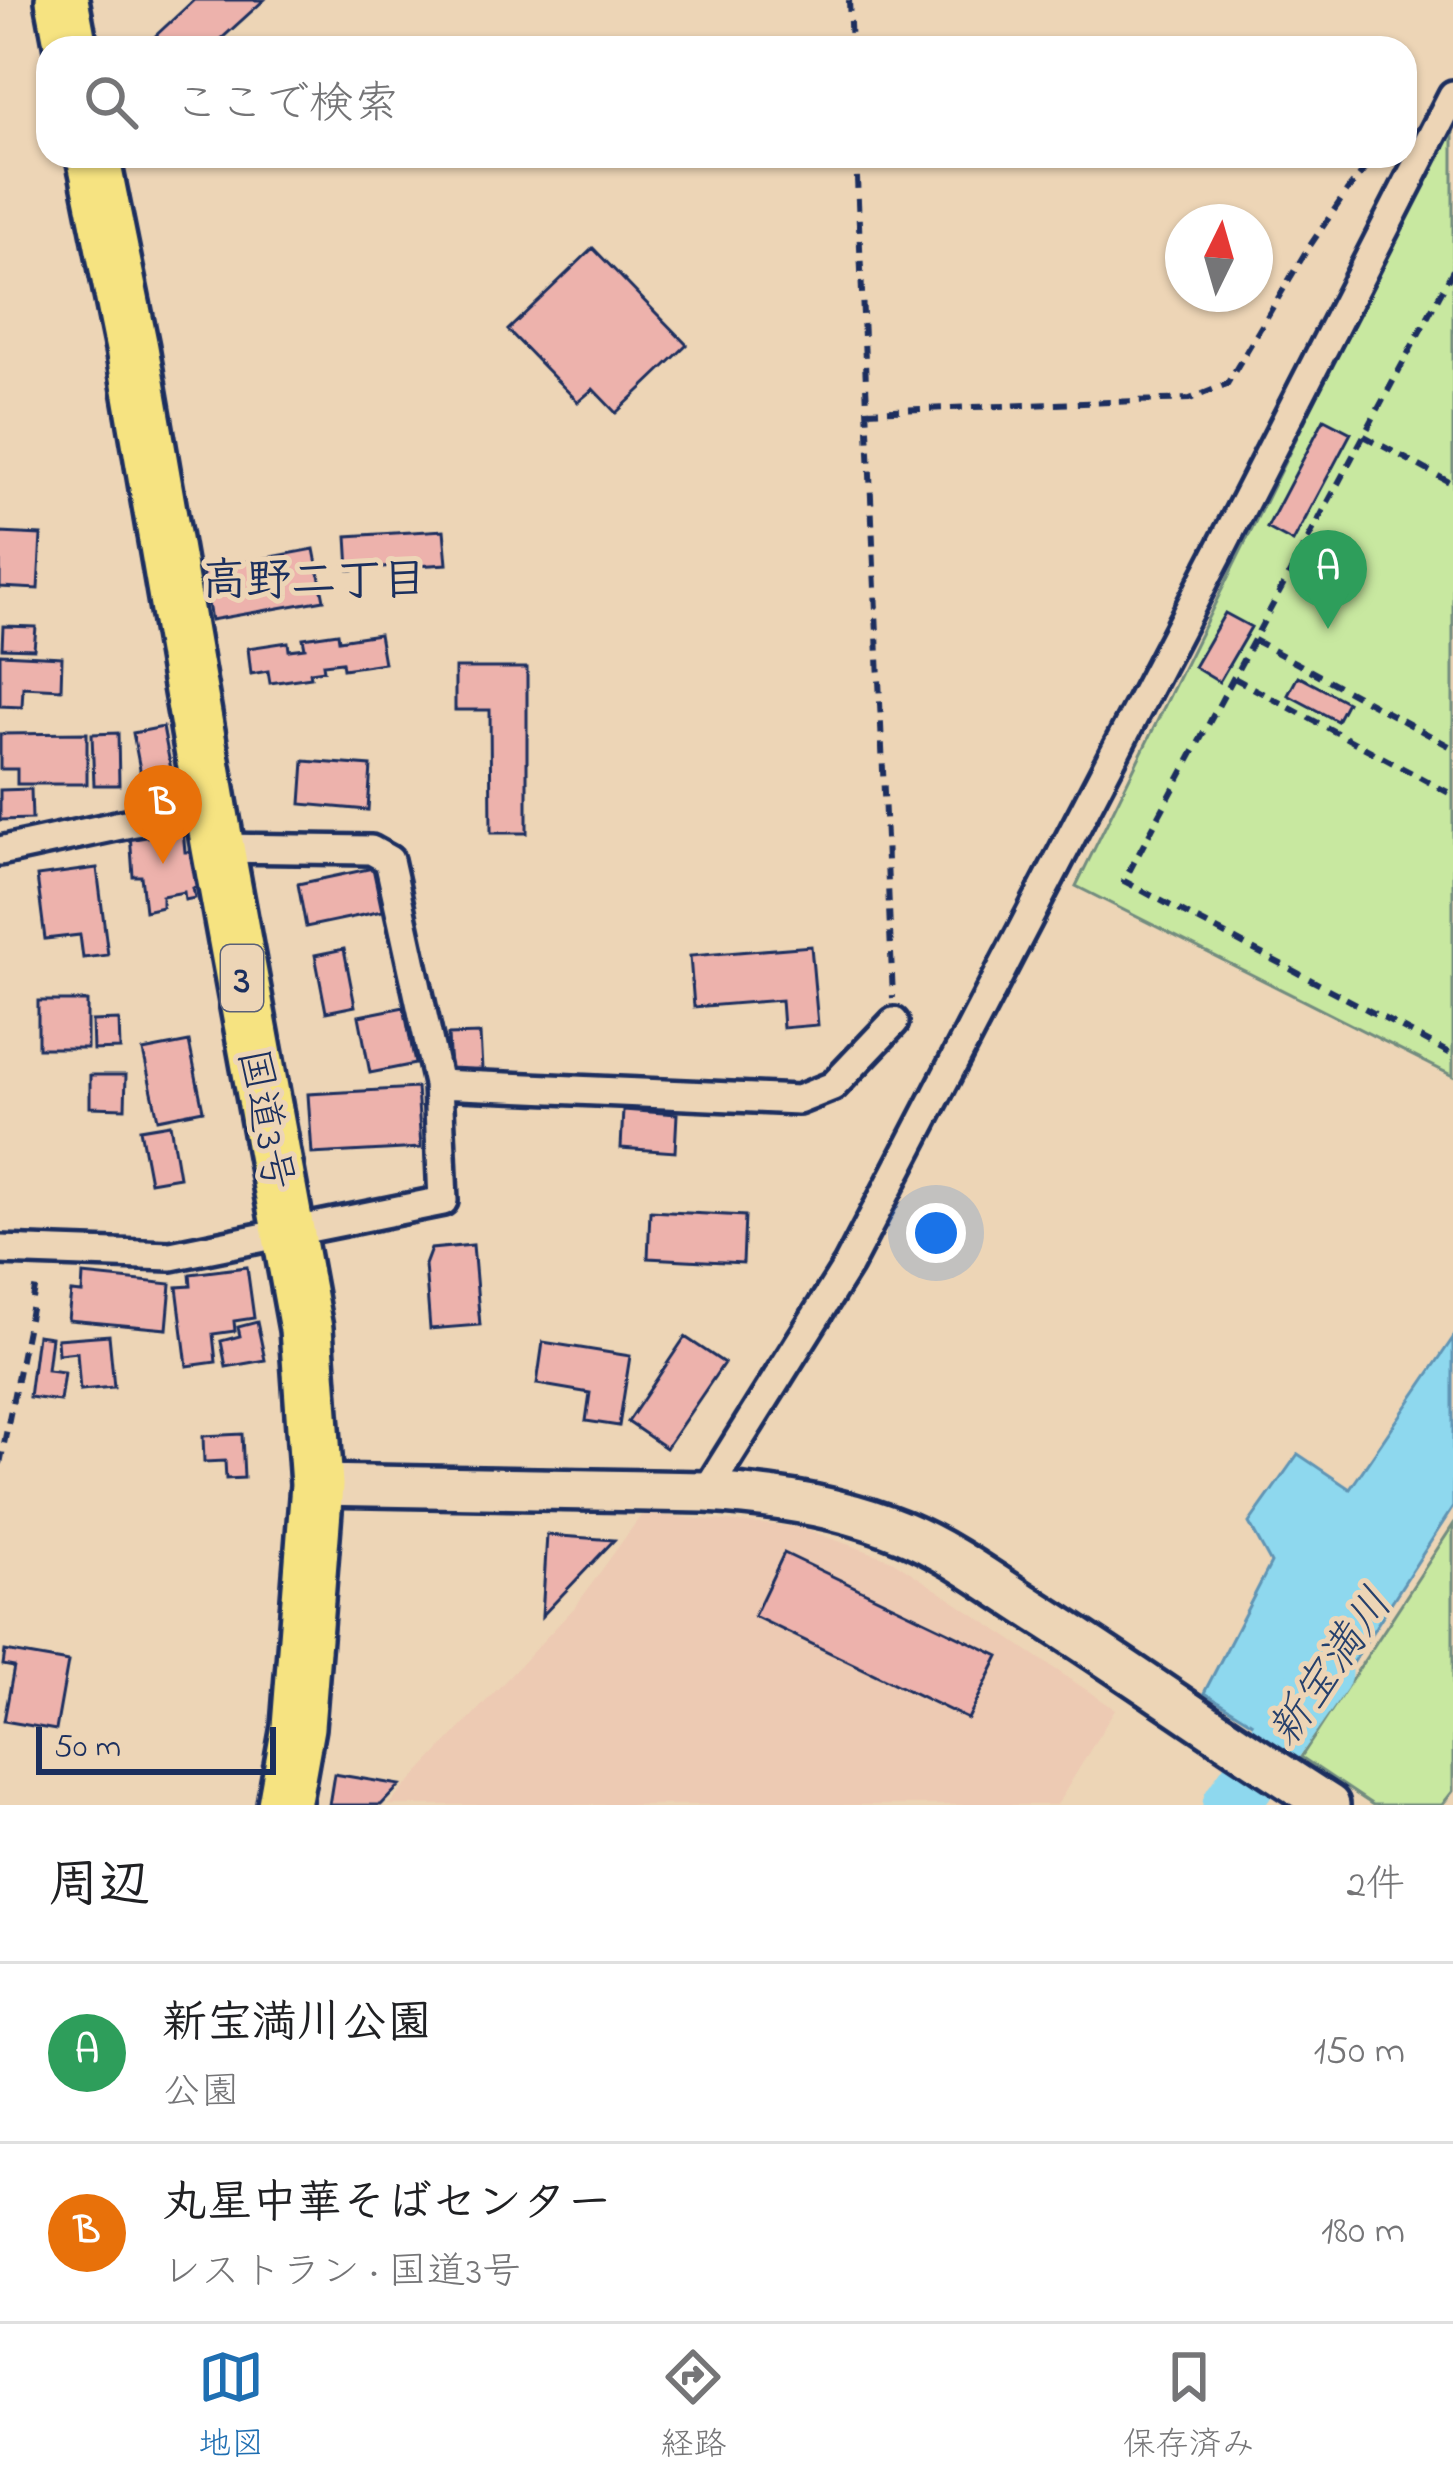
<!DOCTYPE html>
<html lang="ja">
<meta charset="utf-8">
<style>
body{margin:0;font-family:"Indie Flower","Klee One",sans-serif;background:#f6f6f6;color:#202124}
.compass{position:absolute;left:1165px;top:204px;width:108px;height:108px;border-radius:50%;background:#fff;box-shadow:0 3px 9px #0004;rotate:5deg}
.scale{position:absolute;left:36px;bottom:30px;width:240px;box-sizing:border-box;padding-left:12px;border:6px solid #1b2f5e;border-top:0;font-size:33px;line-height:42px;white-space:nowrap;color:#1b2f5e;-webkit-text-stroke:9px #edd5b6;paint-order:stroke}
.you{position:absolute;left:936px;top:1233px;width:42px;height:42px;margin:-30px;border:9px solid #fff;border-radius:50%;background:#1a73e8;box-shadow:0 0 0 18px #1a73e833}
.badge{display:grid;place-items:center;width:78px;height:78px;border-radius:50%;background:#1f6fb2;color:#fff;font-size:39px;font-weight:700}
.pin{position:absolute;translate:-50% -99px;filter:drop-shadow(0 3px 6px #0008)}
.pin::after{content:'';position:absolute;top:63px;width:42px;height:36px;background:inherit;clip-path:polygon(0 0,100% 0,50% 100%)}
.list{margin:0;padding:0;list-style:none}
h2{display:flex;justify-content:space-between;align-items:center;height:156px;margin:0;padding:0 48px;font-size:51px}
h2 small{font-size:39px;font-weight:400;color:#757577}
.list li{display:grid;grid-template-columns:78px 1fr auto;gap:36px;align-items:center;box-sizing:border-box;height:180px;padding:0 48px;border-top:3px solid #e0e0e0}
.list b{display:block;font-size:45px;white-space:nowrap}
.list p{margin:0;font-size:39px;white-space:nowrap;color:#757577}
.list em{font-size:39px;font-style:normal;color:#757577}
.icon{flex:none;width:66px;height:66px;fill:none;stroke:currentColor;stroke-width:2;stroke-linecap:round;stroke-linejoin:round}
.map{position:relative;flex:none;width:1453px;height:1805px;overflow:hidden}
.search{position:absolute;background:#fff;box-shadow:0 3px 9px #0004;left:36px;right:36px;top:36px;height:132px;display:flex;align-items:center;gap:30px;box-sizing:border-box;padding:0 42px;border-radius:36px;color:#757577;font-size:45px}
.sheet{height:516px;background:#fff}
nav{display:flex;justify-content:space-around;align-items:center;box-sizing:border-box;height:168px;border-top:3px solid #e0e0e0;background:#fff;font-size:33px;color:#757577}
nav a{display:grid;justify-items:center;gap:6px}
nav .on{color:#1f6fb2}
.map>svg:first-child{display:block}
.built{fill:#edcab3}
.green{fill:#c8e8a0;stroke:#728c7f;stroke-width:3}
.water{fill:#8ed8ee;stroke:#6094b4;stroke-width:3}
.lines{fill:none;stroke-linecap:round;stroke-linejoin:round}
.river{stroke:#8ed8ee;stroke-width:57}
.building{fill:#edb2ac;stroke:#1b2f5e;stroke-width:3}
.street-casing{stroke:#1b2f5e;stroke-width:36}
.secondary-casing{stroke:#1b2f5e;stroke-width:48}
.highway-casing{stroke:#1b2f5e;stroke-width:60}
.path{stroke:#1b2f5e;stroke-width:6;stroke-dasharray:12 9;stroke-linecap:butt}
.street{stroke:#edd5b6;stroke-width:27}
.secondary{stroke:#edd5b6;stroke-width:39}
.highway{stroke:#f6e381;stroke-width:51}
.labels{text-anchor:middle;stroke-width:10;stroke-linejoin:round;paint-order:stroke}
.shield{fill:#edd5b6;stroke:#5a6178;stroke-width:3}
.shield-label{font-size:39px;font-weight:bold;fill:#1b2f5e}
.street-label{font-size:42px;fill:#1b2f5e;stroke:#edd5b6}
.neighbourhood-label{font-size:45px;font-weight:bold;fill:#1b2f5e;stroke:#edd5b6}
.water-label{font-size:45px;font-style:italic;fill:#26406c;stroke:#edd5b6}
</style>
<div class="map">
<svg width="1453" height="1805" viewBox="0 0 1453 1805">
<rect width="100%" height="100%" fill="#edd5b6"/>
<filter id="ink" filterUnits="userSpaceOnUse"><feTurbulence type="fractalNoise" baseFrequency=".00833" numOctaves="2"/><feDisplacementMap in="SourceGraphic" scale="24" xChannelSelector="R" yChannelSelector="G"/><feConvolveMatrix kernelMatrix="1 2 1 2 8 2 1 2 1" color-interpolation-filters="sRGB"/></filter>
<g filter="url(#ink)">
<path class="built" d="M642,1514L799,1527L892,1560L1115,1709L1057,1805H388L575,1607Z"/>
<path class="green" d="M1453,120V1076L1076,886Z
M1453,1525V1791L1442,1805H1373L1301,1757Z"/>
<path class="water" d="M1453,1338V1507L1296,1750L1204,1693L1271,1563L1249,1523L1298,1454L1350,1489Z"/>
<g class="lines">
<path class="river" d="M1231,1805L1323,1673"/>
</g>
<path class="building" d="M194,0H264L218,42L223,48H158L151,40Z
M593,248L687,345L616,413L593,389L578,402L508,330Z
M1324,419L1351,433L1293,542L1267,528Z
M444,530L447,564L349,570L347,536Z
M0,533L41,535L38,589L0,587Z
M314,549L324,600L211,620L202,570Z
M1225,613L1251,627L1219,682L1194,667Z
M3,626L36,627L34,649L2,648Z
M338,633L339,640L379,634L384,663L343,669L342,662L323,664L324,670L310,672L311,677L270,683L268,671L251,674L248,648L288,642L289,650L305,648L303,638Z
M0,654L62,657L61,689L23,687L22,707L0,706Z
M455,668H527V833H491L490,710H455Z
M1298,676L1347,702L1337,721L1288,695Z
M163,727L177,801L147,806L133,733Z
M87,733V784H17V769H0V734Z
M118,733L119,785H94L92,734Z
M304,761L371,766L368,810L301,804Z
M31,789L32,819L0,820V790Z
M183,831L185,852H191L197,887L193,888L195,898L185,900L184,892L162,896V907L145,911L141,876H133L130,833Z
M97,868L108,955L83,958L80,935L45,939L37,876Z
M373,868L382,911L306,927L298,884Z
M811,946L818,1025L783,1028L781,1000L694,1007L690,956Z
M344,949L355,1006L326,1012L315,955Z
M38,1001H87V1048H38Z
M404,1007L415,1064L370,1073L359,1016Z
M119,1020L120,1049L93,1050L92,1021Z
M480,1034L482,1069L450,1071L448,1035Z
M189,1042L203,1110L158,1119L143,1051Z
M90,1075H126L125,1108L90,1107Z
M417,1088L421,1148L312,1154L308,1094Z
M623,1110L677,1114L675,1152L621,1148Z
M170,1124L179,1177L150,1182L140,1129Z
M650,1211L745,1216L743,1263L648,1258Z
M473,1245L480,1325L430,1329L425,1265L431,1249Z
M247,1267L254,1318L234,1321L235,1331L213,1334L216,1362L187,1366L177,1287L191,1286L190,1274Z
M83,1275L171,1284L167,1329L68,1320L71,1292L82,1293Z
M257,1322L265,1360L226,1367L221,1341L240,1336L238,1327Z
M37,1335L51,1337L47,1370L64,1372L60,1401L29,1397Z
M109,1335L114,1387L80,1390L77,1352L58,1354L57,1339Z
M685,1337L724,1363L666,1448L628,1422Z
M543,1342L630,1356L619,1426L586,1421L590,1393L537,1384Z
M242,1434L244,1478L226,1479L225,1461L204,1462L203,1436Z
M547,1535L614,1540L542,1616Z
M784,1553L999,1656L968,1719L754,1616Z
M5,1651L68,1662L56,1730L4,1721L14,1667L3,1665Z
M334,1774L400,1785L381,1805H329Z"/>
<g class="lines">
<g class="street-casing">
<path id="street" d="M218,848L371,850L389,860L438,1084
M0,851L130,823L211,810
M0,1250L171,1256L443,1201L438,1084L798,1100L833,1086L894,1022
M706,1492L848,1265L1219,552L1453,95"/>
</g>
<g class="secondary-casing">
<path id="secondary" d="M317,1485L706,1492C773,1496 841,1506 903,1532C951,1552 994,1585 1037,1612C1136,1675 1230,1743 1329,1805"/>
</g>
<g class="highway-casing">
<path id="highway" d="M62,0L71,48
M93,156L132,348L218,848L306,1329L317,1485L298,1727L284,1805"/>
</g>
<path class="path" d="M849,0L851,48
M856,156L893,998
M1453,270L1124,881L1453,1055
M867,411L1190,399L1227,384L1305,253L1347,191L1376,156
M1364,436L1453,484
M1254,640L1453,748
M1234,678L1453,795
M0,1464L37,1279"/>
<use href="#street" class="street"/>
<use href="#secondary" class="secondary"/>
<use href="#highway" class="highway"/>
</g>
</g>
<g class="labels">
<rect class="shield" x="221" y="945" width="42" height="66" rx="9"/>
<g class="shield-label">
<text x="242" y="992">3</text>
</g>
<g class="street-label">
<text transform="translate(268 1119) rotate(79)" y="15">国道3号</text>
</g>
<g class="neighbourhood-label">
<text x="314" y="594">高野二丁目</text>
</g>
<g class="water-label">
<text transform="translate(1328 1666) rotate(-55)" y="16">新宝満川</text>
</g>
</g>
</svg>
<svg class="compass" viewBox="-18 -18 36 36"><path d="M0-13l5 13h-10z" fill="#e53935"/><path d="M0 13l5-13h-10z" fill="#757577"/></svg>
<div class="scale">50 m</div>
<div class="you"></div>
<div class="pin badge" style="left:1328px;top:629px;background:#2e9e5b">A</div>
<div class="pin badge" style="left:163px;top:864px;background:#e8710a">B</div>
<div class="search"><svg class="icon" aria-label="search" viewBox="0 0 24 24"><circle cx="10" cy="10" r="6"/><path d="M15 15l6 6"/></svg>ここで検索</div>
</div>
<section class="sheet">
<h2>周辺<small>2件</small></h2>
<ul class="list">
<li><span class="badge" style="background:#2e9e5b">A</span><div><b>新宝満川公園</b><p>公園</p></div><em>150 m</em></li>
<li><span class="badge" style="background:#e8710a">B</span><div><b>丸星中華そばセンター</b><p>レストラン · 国道3号</p></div><em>180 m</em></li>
</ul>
</section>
<nav>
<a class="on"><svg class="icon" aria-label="map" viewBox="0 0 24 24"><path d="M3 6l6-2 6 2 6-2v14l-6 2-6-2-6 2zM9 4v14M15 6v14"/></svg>地図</a>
<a><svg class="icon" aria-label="directions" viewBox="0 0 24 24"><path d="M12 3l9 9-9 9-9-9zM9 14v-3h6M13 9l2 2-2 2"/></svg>経路</a>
<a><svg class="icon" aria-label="saved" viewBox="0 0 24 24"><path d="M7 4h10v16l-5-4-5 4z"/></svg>保存済み</a>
</nav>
